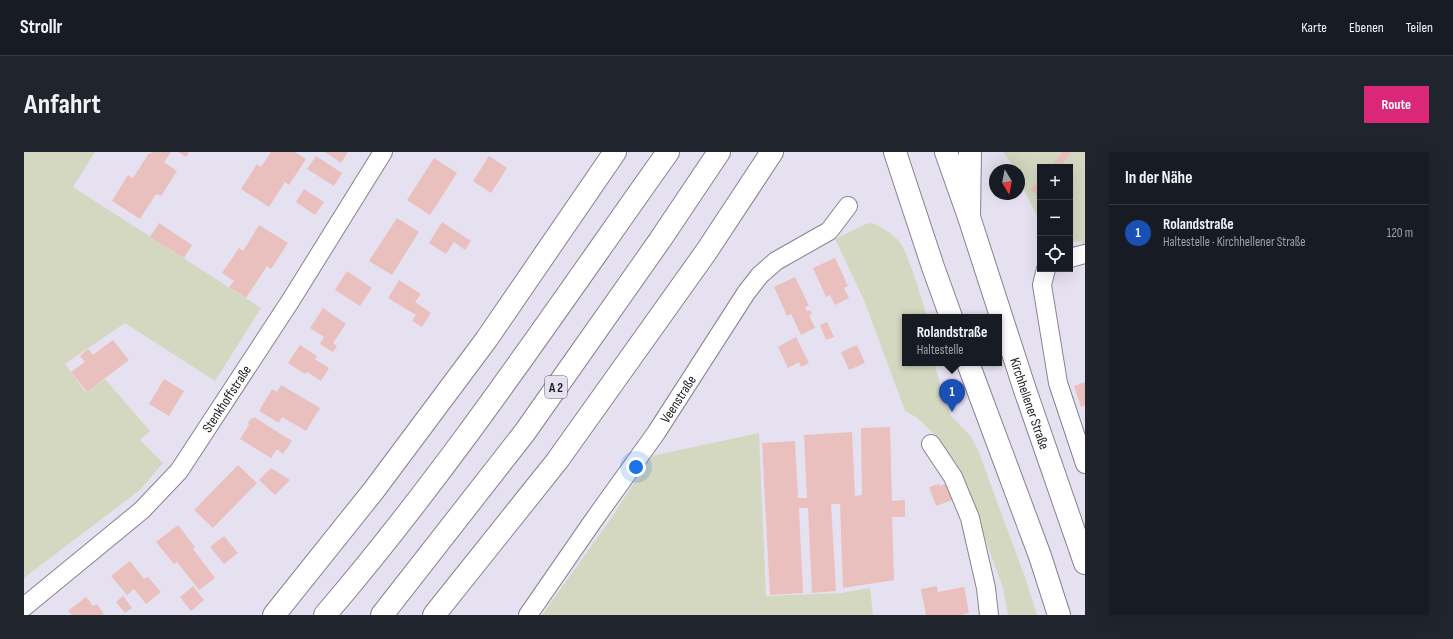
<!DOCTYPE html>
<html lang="de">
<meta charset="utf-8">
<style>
body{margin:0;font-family:"Sofia Sans Condensed",sans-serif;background:#20242c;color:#f1f3f6}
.controls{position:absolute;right:12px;top:12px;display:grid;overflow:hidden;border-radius:0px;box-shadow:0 4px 16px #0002}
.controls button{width:36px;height:36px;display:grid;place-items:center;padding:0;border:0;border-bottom:1px solid #363941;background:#171b24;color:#f1f3f6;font:20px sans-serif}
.compass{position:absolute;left:965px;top:12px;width:36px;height:36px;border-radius:50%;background:#171b24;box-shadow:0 4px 16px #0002;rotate:170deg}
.you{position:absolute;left:612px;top:315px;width:14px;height:14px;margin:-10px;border:3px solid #fff;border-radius:50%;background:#1a73e8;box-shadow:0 0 0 6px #1a73e833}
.badge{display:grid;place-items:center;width:26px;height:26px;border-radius:50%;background:#db2777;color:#fff;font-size:13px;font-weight:700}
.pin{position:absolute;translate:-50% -33px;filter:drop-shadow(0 1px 2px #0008)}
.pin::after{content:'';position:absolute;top:21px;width:14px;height:12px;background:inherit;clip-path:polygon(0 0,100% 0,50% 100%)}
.popup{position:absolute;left:878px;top:162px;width:100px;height:52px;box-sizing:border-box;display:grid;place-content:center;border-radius:0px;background:#171b24;filter:drop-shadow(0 1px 3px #0005);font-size:13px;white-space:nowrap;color:#9ea1a6}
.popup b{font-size:15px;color:#f1f3f6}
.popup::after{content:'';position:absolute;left:50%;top:100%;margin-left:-8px;border:8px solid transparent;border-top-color:#171b24}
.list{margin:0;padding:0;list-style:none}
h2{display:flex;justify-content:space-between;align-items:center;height:52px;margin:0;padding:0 16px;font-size:17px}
h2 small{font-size:13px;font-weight:400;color:#9ea1a6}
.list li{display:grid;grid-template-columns:26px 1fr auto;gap:12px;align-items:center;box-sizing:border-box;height:56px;padding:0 16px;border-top:1px solid #363941}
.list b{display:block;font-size:15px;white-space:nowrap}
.list p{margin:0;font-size:13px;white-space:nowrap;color:#9ea1a6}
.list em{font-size:13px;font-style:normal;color:#9ea1a6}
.icon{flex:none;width:22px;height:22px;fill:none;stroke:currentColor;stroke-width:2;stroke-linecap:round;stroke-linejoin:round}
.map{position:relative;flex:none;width:1061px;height:463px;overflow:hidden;border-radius:0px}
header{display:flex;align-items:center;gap:24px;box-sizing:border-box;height:56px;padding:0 20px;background:#171b24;border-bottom:1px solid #363941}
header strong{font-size:19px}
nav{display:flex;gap:22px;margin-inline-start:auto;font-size:14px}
.intro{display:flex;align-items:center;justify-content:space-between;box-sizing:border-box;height:96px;padding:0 24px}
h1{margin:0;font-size:28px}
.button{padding:10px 18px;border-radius:0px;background:#db2777;color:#fff;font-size:14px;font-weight:700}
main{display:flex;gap:24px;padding:0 24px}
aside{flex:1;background:#171b24;border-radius:0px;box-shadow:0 4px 16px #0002}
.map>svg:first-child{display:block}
.green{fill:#d5d8c0}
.building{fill:#e9c0bd}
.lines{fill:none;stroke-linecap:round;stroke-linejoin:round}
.minor-casing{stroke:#86828f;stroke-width:20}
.major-casing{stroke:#86828f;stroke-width:24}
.highway-casing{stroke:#86828f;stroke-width:24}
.minor{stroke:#fff;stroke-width:18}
.major{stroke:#fff;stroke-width:22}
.highway{stroke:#fff;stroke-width:22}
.labels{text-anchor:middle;stroke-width:3;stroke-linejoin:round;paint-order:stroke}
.shield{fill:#e6e1f0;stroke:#59565e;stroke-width:1}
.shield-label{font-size:13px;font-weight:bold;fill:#1d1b20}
.street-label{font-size:14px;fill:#1d1b20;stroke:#e6e1f0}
</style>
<header>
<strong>Strollr</strong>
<nav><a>Karte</a><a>Ebenen</a><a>Teilen</a></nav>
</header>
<div class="intro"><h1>Anfahrt</h1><a class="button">Route</a></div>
<main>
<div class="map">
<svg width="1061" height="463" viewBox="0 0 1061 463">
<rect width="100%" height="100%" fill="#e6e1f0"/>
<path class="green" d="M0,0H71L49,35L237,156L191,229L101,171L41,212L62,241L81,227L126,279L116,288L139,311L116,338L0,426Z
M979,0H1061V95L1058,96V89L1049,90L1046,77V15H1016V69L995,29V18H991L988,12Z
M848,71C857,75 867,81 874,88C884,99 897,145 902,161V165H881V211H910L926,263L946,283L954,298L1002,428L1013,463H984L979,436L955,370L932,311L911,283L892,265L881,259L840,148L811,87L842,72Z
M735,281L742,444L817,441L846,436L849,463H518L586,368L627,304Z"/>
<path class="building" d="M128,0H147L140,10L153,19L137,44L132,42L116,67L88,49L104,23L109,26L125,1L127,2Z
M154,0H165L162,5Z
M247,0H271L282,7L265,33L261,30L245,55L217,37L233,12L237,15Z
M301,0H324L317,11Z
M1038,0H1047L1036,15H1027Z
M292,4L318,21L310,34L283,17Z
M465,4L483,16L467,41L449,29Z
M410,6L433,21L406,63L383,48Z
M1016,30V42L1014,44L1006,38L1011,32L1013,34Z
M280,37L300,50L291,63L272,50Z
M373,66L395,80L368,123L345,109Z
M418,70L447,89L441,98L430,90L422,102L405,91Z
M135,71L168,93L160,106L126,85Z
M235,73L264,91L247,117L243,114L222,146L205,135L210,129L198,121L215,96L219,99Z
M811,106L824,134L820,136L825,146L811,153L806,143L802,145L789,116Z
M323,119L348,136L336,154L311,138Z
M771,125L785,154L781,155L783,159L786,158L788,162L785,163L791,176L777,183L767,162L763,164L750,135Z
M375,128L397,142L391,150L407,161L398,175L388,169L392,163L364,146Z
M299,156L322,172L309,191L313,194L309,200L296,192L300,185L286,176Z
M803,170L810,185L802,188L796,173Z
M772,185L785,211L777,215L775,210L764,216L754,195Z
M89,188L105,208L63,240L47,220L61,210L56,204L64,197L69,203Z
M276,193L293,204L291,207L305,216L297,229L283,220L281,222L264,211Z
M833,193L841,211L825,218L817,200Z
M140,227L160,239L145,264L125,252Z
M1061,230V254L1057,255L1050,234Z
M257,233L296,256L282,279L258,265L255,271L235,259L248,237L253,240Z
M230,265L268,289L259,302L253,297L247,306L216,287L225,273L224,271L227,266L229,267Z
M866,275L868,349L881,348V365H868L870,428L819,436L816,352H807L812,439L788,441L784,356H775L779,441L746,443L738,291L771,289L774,346H783L780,283L828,280L831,344L838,343L837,276Z
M214,313L233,331L189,376L170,358Z
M247,316L266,328L251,343L235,328Z
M923,331L934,346L912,354L905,335L915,332L916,334Z
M154,373L171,395L169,397L191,426L175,438L153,410L150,412L132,390Z
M200,384L214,401L200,412L186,395Z
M106,409L120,427L124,425L137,440L122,452L110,437L103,443L87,424Z
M169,434L180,448L167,459L156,445Z
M913,434L914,440L940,435L945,461L937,463H902L897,437Z
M99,444L108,456L101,461L92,450Z
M62,445L69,454L73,452L80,462L79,463H48L44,459Z"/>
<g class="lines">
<g class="minor-casing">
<g id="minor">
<path d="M1046,106L1061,102"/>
<path d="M1022,117L1018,133L1034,231L1061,312"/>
<path d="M907,292L929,325L946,366L962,436L965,463"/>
<path id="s1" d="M0,455L118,358L155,319L267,148L359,0"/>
<path id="s2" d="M504,463L569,369L632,281L722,141L736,123L752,109L805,79L824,54"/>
</g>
</g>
<g class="major-casing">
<g id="major">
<path d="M871,0L909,115L927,165"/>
<path id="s3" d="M922,0L945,65L1001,238L1061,411"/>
<path d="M944,211L1016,404L1035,463"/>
</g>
</g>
<g class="highway-casing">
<path id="highway" d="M945,65L946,0
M250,463L350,338L462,188L591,0
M301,463C426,317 533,156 644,0
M358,463L501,280L636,88L695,0
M410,463L533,309L682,100L748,0"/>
</g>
<use href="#minor" class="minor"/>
<use href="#major" class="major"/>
<use href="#highway" class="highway"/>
</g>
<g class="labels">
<rect class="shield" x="521" y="224" width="22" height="22" rx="3"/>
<g class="shield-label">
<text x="532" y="240">A 2</text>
</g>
<g class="street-label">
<text dy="5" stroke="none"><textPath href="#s1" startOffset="293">Stenkhoffstraße</textPath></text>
<text dy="5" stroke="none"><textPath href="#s2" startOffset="263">Veenstraße</textPath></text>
<text dy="5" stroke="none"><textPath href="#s3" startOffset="265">Kirchhellener Straße</textPath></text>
</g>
</g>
</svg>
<div class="controls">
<button>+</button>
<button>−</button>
<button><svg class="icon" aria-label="locate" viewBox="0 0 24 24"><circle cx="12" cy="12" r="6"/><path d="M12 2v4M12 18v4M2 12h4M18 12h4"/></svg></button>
</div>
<svg class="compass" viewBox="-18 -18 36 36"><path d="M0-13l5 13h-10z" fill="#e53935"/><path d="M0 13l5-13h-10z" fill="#9ea1a6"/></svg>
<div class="you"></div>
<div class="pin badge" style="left:928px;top:260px;background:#1a4fb4">1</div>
<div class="popup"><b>Rolandstraße</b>Haltestelle</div>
</div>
<aside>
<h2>In der Nähe<small></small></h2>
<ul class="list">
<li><span class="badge" style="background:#1a4fb4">1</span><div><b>Rolandstraße</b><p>Haltestelle · Kirchhellener Straße</p></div><em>120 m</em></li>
</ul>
</aside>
</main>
